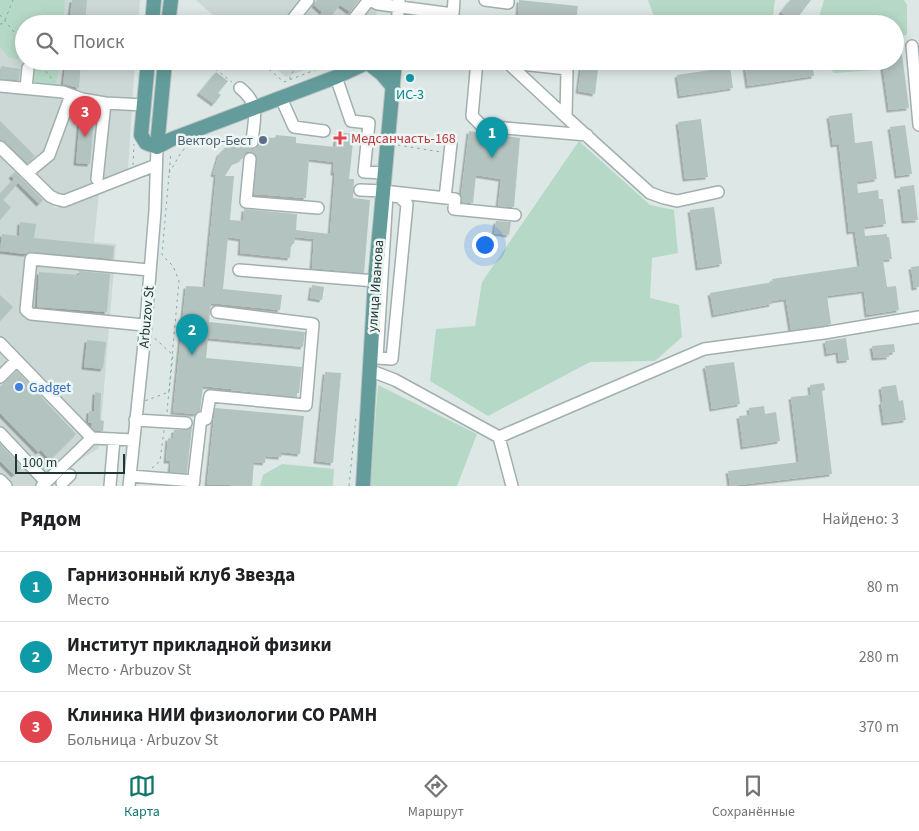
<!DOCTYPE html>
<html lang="ru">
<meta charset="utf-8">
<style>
body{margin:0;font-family:"Source Sans 3",sans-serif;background:#f2f2f2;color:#202124}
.scale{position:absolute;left:15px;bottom:12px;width:110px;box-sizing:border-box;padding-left:5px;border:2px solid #203736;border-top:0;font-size:14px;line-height:18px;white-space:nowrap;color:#203736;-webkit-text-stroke:4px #edf6f3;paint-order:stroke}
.you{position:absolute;left:484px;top:244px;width:18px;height:18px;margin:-12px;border:4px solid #fff;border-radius:50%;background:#1a73e8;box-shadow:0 0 0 8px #1a73e833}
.badge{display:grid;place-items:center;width:32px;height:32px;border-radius:50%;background:#0f766e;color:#fff;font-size:16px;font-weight:700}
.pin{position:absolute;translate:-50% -41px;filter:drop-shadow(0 1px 2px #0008)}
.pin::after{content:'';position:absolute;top:26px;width:18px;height:15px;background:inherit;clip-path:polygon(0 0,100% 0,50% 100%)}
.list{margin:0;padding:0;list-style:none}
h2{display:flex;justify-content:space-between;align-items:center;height:65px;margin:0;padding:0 20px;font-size:21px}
h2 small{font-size:16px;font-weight:400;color:#757577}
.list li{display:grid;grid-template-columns:32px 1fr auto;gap:15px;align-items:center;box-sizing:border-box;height:70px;padding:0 20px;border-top:1px solid #e0e0e0}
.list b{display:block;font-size:19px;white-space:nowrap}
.list p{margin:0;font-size:16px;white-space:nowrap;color:#757577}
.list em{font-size:16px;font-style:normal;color:#757577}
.icon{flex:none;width:28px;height:28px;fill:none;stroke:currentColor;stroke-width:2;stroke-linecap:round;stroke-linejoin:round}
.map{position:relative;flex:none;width:919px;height:486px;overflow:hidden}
.search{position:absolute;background:#fff;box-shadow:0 2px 12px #0003;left:15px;right:15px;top:15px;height:55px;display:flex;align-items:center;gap:12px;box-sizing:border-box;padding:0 18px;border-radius:28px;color:#757577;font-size:19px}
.sheet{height:275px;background:#fff}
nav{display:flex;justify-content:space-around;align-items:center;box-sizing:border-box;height:70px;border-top:1px solid #e0e0e0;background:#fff;font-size:14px;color:#757577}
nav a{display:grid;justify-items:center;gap:2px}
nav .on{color:#0f766e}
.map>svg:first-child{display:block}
.built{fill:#ccd8d5}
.green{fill:#b6d9c7}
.building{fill:#b3c3bf;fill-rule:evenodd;filter:url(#shadow)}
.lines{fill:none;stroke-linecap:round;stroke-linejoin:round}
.minor-casing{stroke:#a1afae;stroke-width:14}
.major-casing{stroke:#bcc3c3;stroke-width:16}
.path{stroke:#7faba6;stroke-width:1;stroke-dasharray:2.5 4;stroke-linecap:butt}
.minor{stroke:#fff;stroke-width:11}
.major{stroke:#639c9a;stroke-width:14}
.culture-dot{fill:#0f9aa8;stroke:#edf6f3;stroke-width:2}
.health-dot{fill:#e0444e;stroke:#edf6f3;stroke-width:2}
.service-dot{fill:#5c6f8a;stroke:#edf6f3;stroke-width:2}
.shop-dot{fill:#3f7fe0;stroke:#edf6f3;stroke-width:2}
.labels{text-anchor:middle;stroke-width:5;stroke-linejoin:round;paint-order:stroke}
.culture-label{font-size:14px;fill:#0d838f;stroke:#edf6f3}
.health-label{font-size:14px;fill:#be3a42;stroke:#edf6f3;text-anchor:start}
.service-label{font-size:14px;fill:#4e5e75;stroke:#edf6f3;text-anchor:end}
.street-label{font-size:14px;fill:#203736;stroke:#edf6f3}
.shop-label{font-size:14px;fill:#366cbe;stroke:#edf6f3;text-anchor:start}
</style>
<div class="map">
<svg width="919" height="486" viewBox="0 0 919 486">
<defs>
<filter id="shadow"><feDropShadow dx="-2.5" dy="2.5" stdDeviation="0" flood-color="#0004"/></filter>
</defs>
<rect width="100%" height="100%" fill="#dde8e6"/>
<path class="built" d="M0,0H140L138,24H24V61H135L128,170L61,196L44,191L0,148Z
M196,0H378L375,24H223Z
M267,61H329L286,77Z
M0,154L55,208L99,192L94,242L116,244L99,448L77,462L53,486H0Z"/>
<path class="green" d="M0,0H65L63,24H24V60L9,58L0,47Z
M648,0H775L773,16L777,24H653L655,19Z
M824,0H904L907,5V35L895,37V24H813L818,20Z
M408,10L458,17L457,24H407Z
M31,61H59L56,89L31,84Z
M823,61H874V70L834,73Z
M579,141L650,205L674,210L678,253L652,258L650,298L679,305L682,337L655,361L590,362L488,416L430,381L436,329L475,326L482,282Z
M378,385L477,434L457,486H370Z
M282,464L334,469L333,486H260L263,475Z"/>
<path class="building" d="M72,0H87L85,24H69Z
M317,0H359L350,12L340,5L330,17L339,24H313L322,12L314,5Z
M519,0L578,6L576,21L518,15Z
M790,0H811L794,22L781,12Z
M901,47L909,108L889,110L882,61H895V48Z
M66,61H81L79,88L63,84Z
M582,61H599L595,94L578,91Z
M780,61H812L814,76L748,86L745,66Z
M1,66L20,69L19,80L0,79Z
M730,67L733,88L680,96L677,75Z
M216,72L228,81L218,93L221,95L214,104L199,93Z
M81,106L95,109L90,164L76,163Z
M852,113L855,143L872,141L877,179L857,182L858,193L878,190L879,199H883L886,224L864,227L865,236L887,234V237H889L892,259L883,260L887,287L896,286L899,310L867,315L864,291L827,296L831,324L823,326L791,330L786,299L771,301L772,304L714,315L710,293L773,282L772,279L860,266L855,231L849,232L839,144L833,145L829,116Z
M701,119L708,177L685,179L678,122Z
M0,121L35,156L27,163L5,142L0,140Z
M905,125L912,174L897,176L890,127Z
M469,131L481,133V137L506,140V136L520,138L514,207L498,206L501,179L476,175L473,203L462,202L461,195Z
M337,132L354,134L349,179H354L353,198L370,200L364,273L312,268L314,239L295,237L294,244H291L290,258L240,253L241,239L228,237L223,289L282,295L280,310L211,303L210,311L209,322L305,332L303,347L208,338L206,358L302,367L299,393H297V397L231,390V389L203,386L200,411L195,414L173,412L186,286L205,287L216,175L213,174L219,154L228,145L236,142H245L247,148L255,149L258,146L260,137L275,138L276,135L296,137V143L335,147ZM246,152H251L257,156L254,194L306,198L309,159L334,162L333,173H335L330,234L296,230L297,214L244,209L243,221L230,220L234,176H225L233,163L242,159Z
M15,172L43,200L39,204L18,183L3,200L11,207L0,220V194L14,179L11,176Z
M914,185L918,220L904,221L900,187Z
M714,207L722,264L698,268L690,210Z
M496,221L511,222L509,235L494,233Z
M20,222L36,224L34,238L114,246L113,259L32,252L25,254L0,251L2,234L19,236Z
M919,266V287L914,288L911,267Z
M79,271L110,274L107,312L37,307L39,272L79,275Z
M312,285L324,287L322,300L310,298Z
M0,295L13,307L0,321Z
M846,338L849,360L839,361L838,352L827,354L825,341Z
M87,340L106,342L103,369L84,367Z
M894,344L895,352L889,353V357L874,358L872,346Z
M734,362L740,404L712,409L705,366Z
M17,371L76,434L50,460L41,450L38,452L0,413V387Z
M325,372L341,373L333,463L316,461Z
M824,383L825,390L822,391L832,474L730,486L728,471L799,462L791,397L811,395L810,385Z
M896,385L899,401L903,400L906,420L884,423L881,402H883L881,387Z
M95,392L101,393L100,420L104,421L103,431H95L91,427L92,423H88L89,411H94Z
M764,406L765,414L776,412L780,441L743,447L739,416L750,415L749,408Z
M215,408L304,416L300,454L281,452V457L266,456L265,463L254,462L252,486L207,484Z
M192,427L187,473L170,472L171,461H166L168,438L173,439L174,430H186Z
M0,444L22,468L14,475L0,461Z"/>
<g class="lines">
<g class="minor-casing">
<path id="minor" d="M370,0L378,4L453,14L454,0
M485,0L508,3V0
M289,24L308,0
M350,24L369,0
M397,24L399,1
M912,46L919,125
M477,61L472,116L482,126L587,135
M493,61L567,69L566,117L650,193L664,198L677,201L718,192
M508,61V63L566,117
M336,77L351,121L369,123L364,172L385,173
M0,86L63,92L82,99L105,103L144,105
M26,88L28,68
M240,88C261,105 254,118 252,142
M281,98L294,127L324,131
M0,147L50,196L56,199L64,201L156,165
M250,159L246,202L318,208
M27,173L49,155L71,95
M97,179L105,103
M360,190L383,191L455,199L454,209L515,215
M387,195L400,197L407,204L392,359L377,358Z
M445,198L451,144
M239,270L375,281
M144,325L31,314L26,310L31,259L149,270
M0,343L92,438L133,440
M369,370L395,380L499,437L512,486
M0,377L16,361
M135,420L186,423
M0,433L46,482
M499,437L704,349L824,333L919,317
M130,476L194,481
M0,480L6,486
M62,483L70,475
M42,486L92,438
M110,486L114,439
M129,486L145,334L155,211L157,147
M193,486L201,418L206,419L210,396L306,405L313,324L217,312"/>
</g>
<g class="major-casing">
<path id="major" d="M152,24L154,0
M168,24L171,0
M148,61L141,135L146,143L157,147
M368,63L382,74L393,87
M157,147L172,139L336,77L371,61
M157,147L165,61
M363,486L375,281L395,61"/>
</g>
<path class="path" d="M0,15L24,44
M181,19L212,22L214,24
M417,19L421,24
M5,20L13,0
M0,24L6,23
M380,24L381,13
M38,61L54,82
M205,61L232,82
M259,61L284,82L338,61
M290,79V76L301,61
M400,137L441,143
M398,145L441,152
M133,165L134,144
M169,173L182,151L193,143
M150,334L173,355L169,392L142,402Z
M167,412L179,281L173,266L162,255L171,152
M152,468L160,461L164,430
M349,486L356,417"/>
<use href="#minor" class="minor"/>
<use href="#major" class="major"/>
</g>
<circle class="culture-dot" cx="410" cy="78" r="5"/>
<path class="health-dot" d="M337.5 130.5h5v5h5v5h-5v5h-5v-5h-5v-5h5z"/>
<circle class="service-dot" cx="263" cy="140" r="5"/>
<circle class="shop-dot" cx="19" cy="387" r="5"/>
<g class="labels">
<g class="culture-label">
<text x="410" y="99">ИС-3</text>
</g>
<g class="health-label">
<text x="351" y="143">Медсанчасть-168</text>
</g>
<g class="service-label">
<text x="253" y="145">Вектор-Бeст</text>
</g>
<g class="street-label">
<text transform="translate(375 286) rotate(-86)" y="5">улица Иванова</text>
<text transform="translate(146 317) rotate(-85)" y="5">Arbuzov St</text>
</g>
<g class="shop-label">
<text x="29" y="392">Gadget</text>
</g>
</g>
</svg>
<div class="scale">100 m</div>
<div class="you"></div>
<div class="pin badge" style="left:492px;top:158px;background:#0f9aa8">1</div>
<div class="pin badge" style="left:192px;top:355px;background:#0f9aa8">2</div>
<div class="pin badge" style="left:85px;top:137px;background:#e0444e">3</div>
<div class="search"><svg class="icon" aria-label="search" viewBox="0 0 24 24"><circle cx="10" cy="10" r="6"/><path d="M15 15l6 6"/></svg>Поиск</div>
</div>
<section class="sheet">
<h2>Рядом<small>Найдено: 3</small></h2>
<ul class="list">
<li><span class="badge" style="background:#0f9aa8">1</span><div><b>Гарнизонный клуб Звезда</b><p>Место</p></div><em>80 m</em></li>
<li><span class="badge" style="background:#0f9aa8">2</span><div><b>Институт прикладной физики</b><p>Место · Arbuzov St</p></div><em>280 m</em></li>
<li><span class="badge" style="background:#e0444e">3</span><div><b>Клиника НИИ физиологии СО РАМН</b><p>Больница · Arbuzov St</p></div><em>370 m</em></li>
</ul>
</section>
<nav>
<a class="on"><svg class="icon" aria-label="map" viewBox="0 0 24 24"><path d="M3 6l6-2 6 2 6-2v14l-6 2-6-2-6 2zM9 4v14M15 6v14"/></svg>Карта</a>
<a><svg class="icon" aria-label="directions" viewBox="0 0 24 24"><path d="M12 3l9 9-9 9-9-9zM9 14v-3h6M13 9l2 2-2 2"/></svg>Маршрут</a>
<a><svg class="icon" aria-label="saved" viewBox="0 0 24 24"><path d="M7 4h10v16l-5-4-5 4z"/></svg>Сохранённые</a>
</nav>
